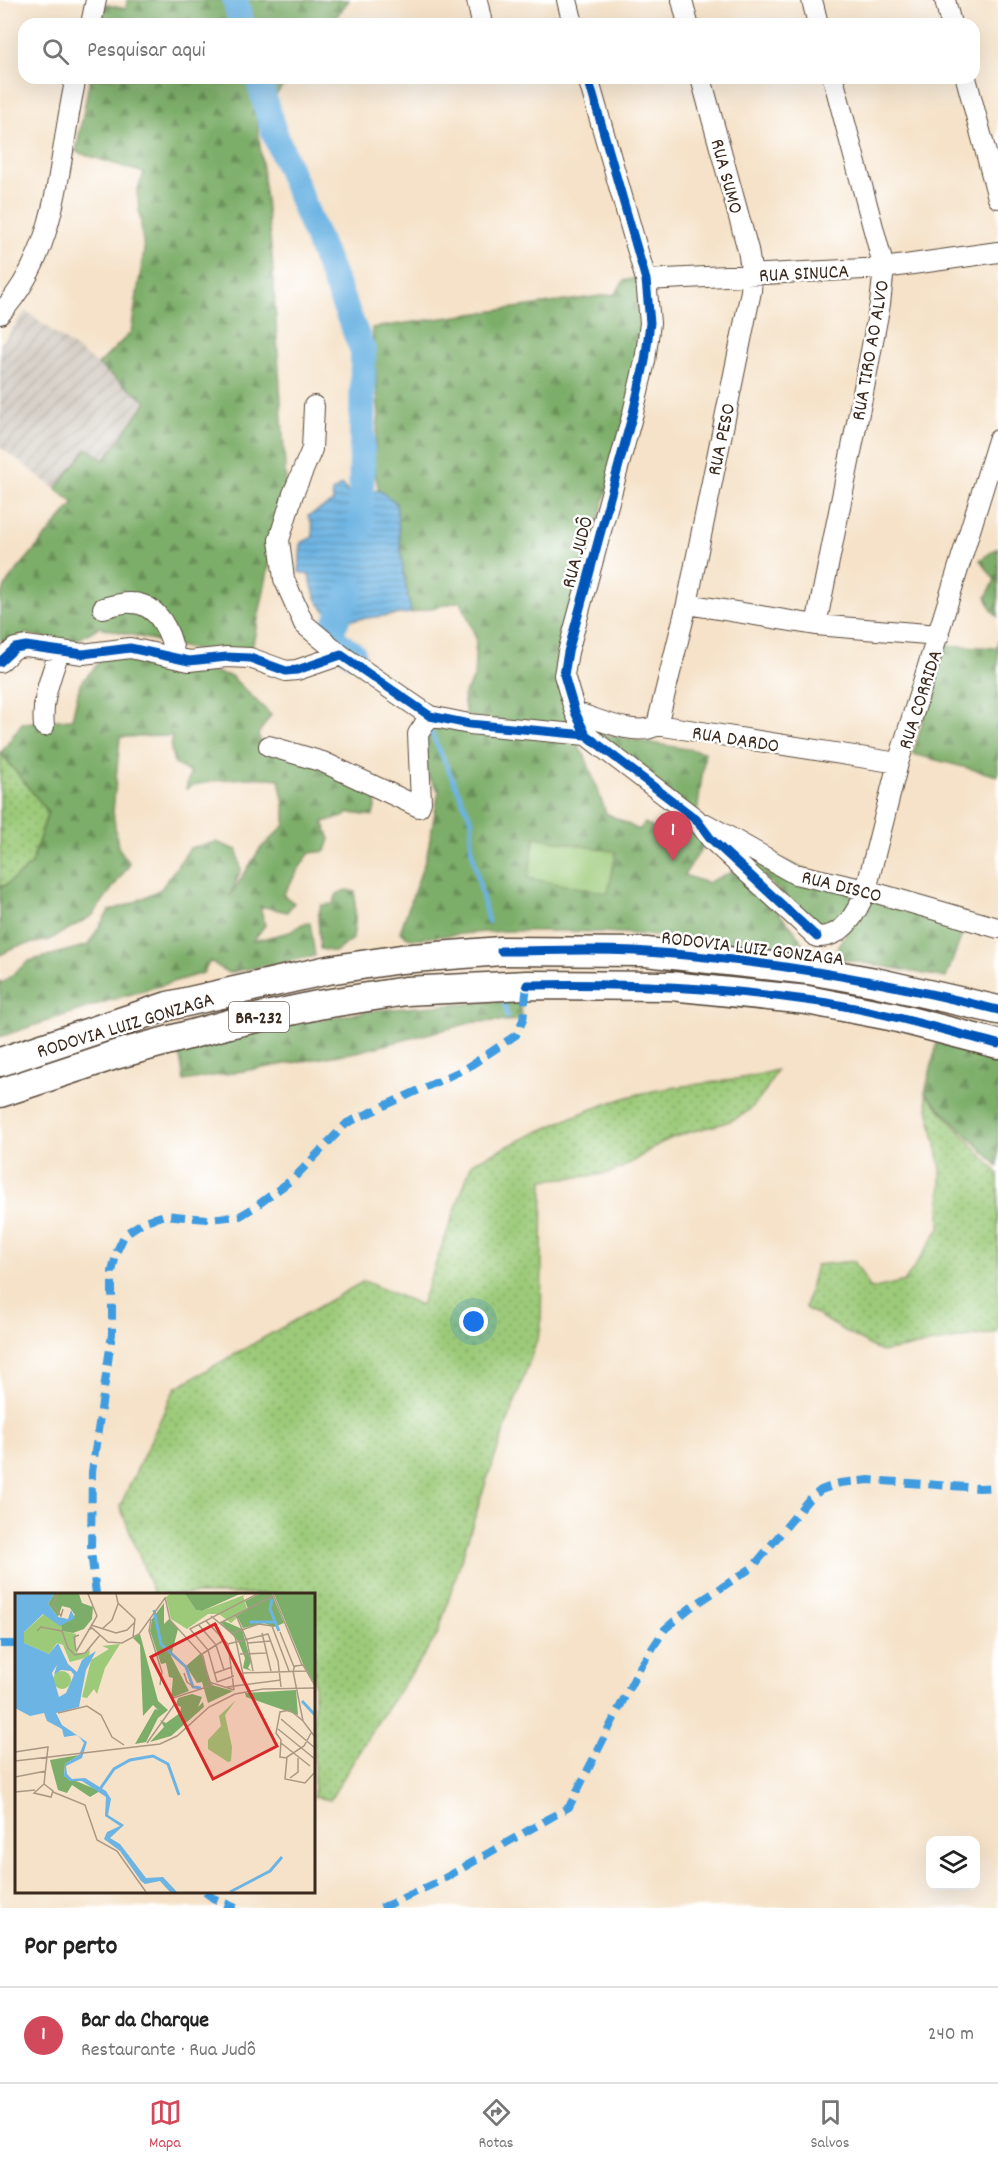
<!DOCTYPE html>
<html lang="pt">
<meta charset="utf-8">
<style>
body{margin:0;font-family:Dekko,sans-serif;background:#f6f6f6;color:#222}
.controls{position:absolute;right:18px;bottom:18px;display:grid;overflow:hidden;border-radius:12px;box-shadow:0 6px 24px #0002}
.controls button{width:54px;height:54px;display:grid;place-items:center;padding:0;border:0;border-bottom:2px solid #e0e0e0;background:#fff;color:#222;font:30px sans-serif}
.you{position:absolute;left:474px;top:1322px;width:21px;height:21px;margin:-15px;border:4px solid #fff;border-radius:50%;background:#1a73e8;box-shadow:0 0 0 9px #1a73e833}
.badge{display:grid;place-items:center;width:39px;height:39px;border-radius:50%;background:#d1495b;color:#fff;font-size:20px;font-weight:700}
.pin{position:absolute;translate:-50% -50px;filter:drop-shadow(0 2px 3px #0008)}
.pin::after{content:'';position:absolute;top:32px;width:21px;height:18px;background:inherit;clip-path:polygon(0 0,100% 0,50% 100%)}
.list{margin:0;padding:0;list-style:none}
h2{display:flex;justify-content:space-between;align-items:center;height:78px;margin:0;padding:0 24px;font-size:26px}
h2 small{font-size:20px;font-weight:400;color:#767676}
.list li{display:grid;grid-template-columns:39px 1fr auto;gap:18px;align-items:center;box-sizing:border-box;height:96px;padding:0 24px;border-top:2px solid #e0e0e0}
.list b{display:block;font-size:22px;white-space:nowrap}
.list p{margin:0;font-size:20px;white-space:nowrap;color:#767676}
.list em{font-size:20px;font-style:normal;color:#767676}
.icon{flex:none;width:33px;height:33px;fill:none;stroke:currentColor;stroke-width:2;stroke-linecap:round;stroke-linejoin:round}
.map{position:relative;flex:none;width:998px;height:1908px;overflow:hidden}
.search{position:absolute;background:#fff;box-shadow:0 6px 24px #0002;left:18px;right:18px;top:18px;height:66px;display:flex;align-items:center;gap:15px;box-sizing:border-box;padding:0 21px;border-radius:18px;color:#767676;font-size:22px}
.sheet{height:174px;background:#fff}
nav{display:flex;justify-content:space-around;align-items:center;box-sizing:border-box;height:84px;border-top:2px solid #e0e0e0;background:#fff;font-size:16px;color:#767676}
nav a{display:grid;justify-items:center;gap:3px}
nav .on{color:#d1495b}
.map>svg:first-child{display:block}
.industrial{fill:url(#industrial-furrows)}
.grass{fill:url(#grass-dots);stroke:#6c7a4c;stroke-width:1.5}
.forest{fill:url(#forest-firs);stroke:#5c6c44;stroke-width:1.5}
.pitch{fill:#9cca79;stroke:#6c7a4c;stroke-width:1.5}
.water{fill:url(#water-rules);stroke:#546f80;stroke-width:1.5}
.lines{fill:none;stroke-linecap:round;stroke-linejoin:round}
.stream{stroke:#6cb4e3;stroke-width:4.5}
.river{stroke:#6cb4e3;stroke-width:26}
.minor-casing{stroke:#574638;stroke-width:22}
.highway-casing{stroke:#574638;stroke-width:31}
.minor{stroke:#fff;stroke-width:20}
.highway{stroke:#fff;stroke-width:28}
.quiet{stroke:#3f9ce0;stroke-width:8;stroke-dasharray:15 8;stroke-linecap:butt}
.cycleway-casing{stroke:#fff;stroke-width:13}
.cycleway{stroke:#0057b8;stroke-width:9}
.labels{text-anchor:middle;stroke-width:5;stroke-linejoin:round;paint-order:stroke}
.shield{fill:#fff;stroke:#766a62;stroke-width:1.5}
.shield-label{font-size:18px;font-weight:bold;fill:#3b2a1e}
.street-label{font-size:20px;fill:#3b2a1e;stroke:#fff}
.inset-river{fill:none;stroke:#6cb4e3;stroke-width:3}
.inset-road{fill:none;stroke:#ab9884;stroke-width:1.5}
.view{fill:#d62828;fill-opacity:0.15;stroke:#d62828;stroke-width:3}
.inset-edge{fill:none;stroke:#3b2a1e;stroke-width:3}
</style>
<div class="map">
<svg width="998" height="1908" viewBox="0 0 998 1908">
<defs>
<pattern id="industrial-furrows" width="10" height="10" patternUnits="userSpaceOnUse" patternTransform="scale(1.5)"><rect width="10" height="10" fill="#cbc3b8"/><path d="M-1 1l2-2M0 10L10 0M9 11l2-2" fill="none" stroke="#a69f95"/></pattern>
<pattern id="grass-dots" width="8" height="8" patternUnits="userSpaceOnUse" patternTransform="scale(1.5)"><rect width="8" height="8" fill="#9cca79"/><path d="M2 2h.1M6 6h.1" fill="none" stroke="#80a463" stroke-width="1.8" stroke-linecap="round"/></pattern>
<pattern id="forest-firs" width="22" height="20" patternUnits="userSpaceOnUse" patternTransform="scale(1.5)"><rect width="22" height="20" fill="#7dae69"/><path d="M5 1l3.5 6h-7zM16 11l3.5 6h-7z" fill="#688e56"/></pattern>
<pattern id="water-rules" width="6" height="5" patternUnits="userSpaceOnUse" patternTransform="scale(1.5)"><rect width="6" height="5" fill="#6cb4e3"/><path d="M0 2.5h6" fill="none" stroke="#5a93b7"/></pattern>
</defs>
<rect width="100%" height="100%" fill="#fff"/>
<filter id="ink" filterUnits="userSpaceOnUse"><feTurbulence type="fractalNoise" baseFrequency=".0167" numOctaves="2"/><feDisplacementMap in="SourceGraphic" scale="12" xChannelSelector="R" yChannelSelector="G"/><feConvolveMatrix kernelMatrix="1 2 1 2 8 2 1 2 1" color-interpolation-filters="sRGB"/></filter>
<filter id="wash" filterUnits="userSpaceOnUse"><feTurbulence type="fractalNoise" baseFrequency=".008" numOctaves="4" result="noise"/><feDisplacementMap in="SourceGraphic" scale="24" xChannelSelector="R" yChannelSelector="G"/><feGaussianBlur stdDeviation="1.35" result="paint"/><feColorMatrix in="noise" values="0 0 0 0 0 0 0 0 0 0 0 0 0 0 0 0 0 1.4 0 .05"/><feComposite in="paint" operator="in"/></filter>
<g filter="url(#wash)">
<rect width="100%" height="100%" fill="#f5e2c8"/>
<path class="industrial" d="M26,311L147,402L104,460L87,448L56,489L0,447V345Z"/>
<path class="grass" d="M0,752L48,811L31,865L6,885L0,886Z
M776,1070C748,1136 716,1117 663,1142C646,1150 630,1167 611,1172C590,1178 565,1177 543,1180L541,1329L486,1482L437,1636L374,1727L330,1800L314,1797V1594H154L120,1506L175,1388L364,1281L421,1305L472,1163C526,1138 581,1109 639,1094C684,1083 731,1084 776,1070Z
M925,1093L998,1173V1332L881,1352L805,1308L816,1265L854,1261L871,1289L905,1281L940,1228L941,1169Z"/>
<path class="forest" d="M127,0H349L331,24H99L103,4L126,9Z
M90,78H289L257,119L272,256L286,484L249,663L99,627L72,643L27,634L7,642L0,640V598L8,581L74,503L56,489L87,448L104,460L147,402L98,365L131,332L144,251L137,191L144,173L76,152Z
M645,276L650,327L558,674L575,729L466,716L463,696L474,678L476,638L461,601L411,613L403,570L396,503L379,490L373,464L379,415L372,328L615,294L624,281Z
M998,548V617L992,610L986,597L995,580L980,560Z
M998,641V776L913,754L945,645L997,648Z
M103,658L164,661L231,676L271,715L258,734L264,750L314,762L378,794L373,816L349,813L343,817L323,822L330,839L326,851L310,853C299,866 293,880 283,895L294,903L287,912L260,906L265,925L253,941L290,932L302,924L310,923L315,956L228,973L210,961L203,973L101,1003L0,1037V980L1,984L29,961L88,945L109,911L133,903L161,889L190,848L216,842L237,850L241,870L230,896L260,849L285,825C286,805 282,798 279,779C259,776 203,779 186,789L190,773L174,763L171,750L172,736L120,737L113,812L118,847L130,864L92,916L49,940L18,946L0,955V887L6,885L31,865L48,812L1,753L22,723L72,719L80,684Z
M428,727L577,738L579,748L585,756L606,813L639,830L645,823L662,833L674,816L707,841L684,875L707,883L734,871C748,885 800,929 803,946C781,955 741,945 717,942C647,933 577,930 507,931C475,932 443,936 411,939L400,932L427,855L439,791L426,773Z
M588,732L705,752L697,814Z
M714,832L854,890C855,914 839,926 816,925Z
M346,890L355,892V922L353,939L335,952L320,949L318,918L321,905L333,904L337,894Z
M878,899L963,932L946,978L843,959L837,954L838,945L867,904Z
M519,1000L523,1020L474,1022L357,1052L184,1081L179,1050L274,1027L377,1010Z
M937,1043L998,1057V1166L925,1093Z"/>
<path class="pitch" d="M535,837L616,852L608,893L528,878Z"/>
<path class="water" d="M342,485L349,493L358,494L379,490L396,503L403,570L411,613L339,621C316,605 316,601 309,575L299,572L301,543L313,537L312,524L308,516L333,502L332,492Z"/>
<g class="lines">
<path class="stream" d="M431,732L472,821L471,847L488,922
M504,1001L507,1017"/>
<path class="river" d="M235,0L242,24
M258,78L274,132L363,351L361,529
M352,588L329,636L353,654"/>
</g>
</g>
<g filter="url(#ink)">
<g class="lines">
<g class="minor-casing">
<path id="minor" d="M477,0L482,24
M567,0L573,24
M682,0L688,24
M812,0L818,24
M945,0L951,24
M91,24L96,0
M588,78L646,280L650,323L645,361L633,413L568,652L564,675L575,712L586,735L696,819L711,839L817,937
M966,78L998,198
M646,280L884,268L998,252
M0,314C61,248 57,160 76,78
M314,406L312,449L293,494L279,540L284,579L304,624L341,655
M687,604L816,625L939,635
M103,608C112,606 122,602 131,603C159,603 171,634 175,657
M816,625L863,393L880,304L884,268L833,78
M0,662L15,648L26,646L83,654L130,648L189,661L227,657L250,658L286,671L297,670L341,655L430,716L469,724L586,735
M575,712C597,719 637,738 657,725L898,763
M657,725L687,604L751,291L752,275L748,250L701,78
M44,726C41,700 51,676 59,652
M269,746L323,762L419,807L421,802L418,734L430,716
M706,824L795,874L866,890L998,928
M817,937C844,938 857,912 866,890L898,763L998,440"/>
</g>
<g class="highway-casing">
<path id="highway" d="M0,1062L168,1006L328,970L401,959L501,951L646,952L809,970L875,982L998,1010
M0,1093L115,1055L229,1024L318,1005L406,991L527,985L671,986L807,1000L890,1016L998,1044"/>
</g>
<use href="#minor" class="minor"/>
<use href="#highway" class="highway"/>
<path class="quiet" d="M96,1594L91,1551L92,1472L112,1334V1272L117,1251L125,1234L145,1221L165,1215L207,1219L240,1216L255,1207L294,1178L347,1123L467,1068L516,1035L523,1020L527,985
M0,1644H16
M205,1892L213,1898L236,1908
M381,1908L438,1882L569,1807L640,1667L665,1629L690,1608L753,1567L809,1499L821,1490L840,1483L869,1480L979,1488L998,1487"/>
<g class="cycleway-casing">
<path id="cycleway" d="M588,78L646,280L650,323L645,361L633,413L568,652L564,675L575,712L586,735L696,819L711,839L817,937
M0,662L15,648L26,646L83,654L130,648L189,661L227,657L250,658L286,671L297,670L341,655L430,716L469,724L586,735
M501,951C549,951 599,948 647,952C766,960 883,981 998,1010
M527,985C620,983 714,987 806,1000C871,1008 935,1028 998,1044"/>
</g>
<use href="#cycleway" class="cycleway"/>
</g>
</g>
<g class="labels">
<rect class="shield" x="229" y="1002" width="60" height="30" rx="4.5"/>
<g class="shield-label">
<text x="259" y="1023">BR-232</text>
</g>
<g class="street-label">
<text transform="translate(728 176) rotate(75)" y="7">RUA SUMO</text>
<text transform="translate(804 272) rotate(-3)" y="7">RUA SINUCA</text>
<text transform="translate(869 350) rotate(-80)" y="7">RUA TIRO AO ALVO</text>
<text transform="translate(720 439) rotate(-78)" y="7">RUA PESO</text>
<text transform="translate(576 552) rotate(-75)" y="7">RUA JUDÔ</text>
<text transform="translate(919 699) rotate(-72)" y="7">RUA CORRIDA</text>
<text transform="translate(736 738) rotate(9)" y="7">RUA DARDO</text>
<text transform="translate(842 885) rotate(14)" y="7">RUA DISCO</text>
<text transform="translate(753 947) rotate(7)" y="7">RODOVIA LUIZ GONZAGA</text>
<text transform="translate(125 1024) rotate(-17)" y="7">RODOVIA LUIZ GONZAGA</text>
</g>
</g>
<g transform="translate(15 1593)">
<rect width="300" height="300" fill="#f5e2c8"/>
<path d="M155,1H170L181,17L187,18L232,1L228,3L232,16L216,30L204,21H193L172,36L156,26L151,4ZM29,21L46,32L47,38L61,41L60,59L69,61L75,56L74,64L55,69L48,52L42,50L34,61L9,50L8,40ZM105,51L90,75L82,101L79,96L72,105L67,104L76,67L94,56L87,53ZM38 87a9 9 0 1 1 18 0a9 9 0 1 1-18 0ZM221,107L210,122L217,154L216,168L213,169L193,156V147L206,133L204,123Z" fill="#9cca79"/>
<path d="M39,1H64L67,10L78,14L77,26L69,36L58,40L47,38L46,32L60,22L55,15L47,13L43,24L33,11ZM170,1H225L187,18L181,17ZM244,1H257L269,30L259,34L249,30L228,35L222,23L233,16L230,8ZM259,1H300V92L288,71ZM149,10V31L154,26L163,36L156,63L174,98L156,105L158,85L154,84L151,70L146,71L135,38L137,26ZM209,28L227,36L236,69L233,75L237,78L228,75L230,65L223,48L205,29ZM125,41L143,108L153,117L143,125L131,149L120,151L140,116L143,117L138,112L128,123L125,52L118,45ZM186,60L197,92L218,98L193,110L187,89L182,90L171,73ZM281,97L283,122L231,104L230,100ZM177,101L187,104L183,114L188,109L189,114L156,143L135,149L149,134L145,127L151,130L165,120L166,114L161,112L163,105ZM64,162L50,171L49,183L85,198L75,204L57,192L52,200L43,197L37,175L35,167Z" fill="#7dae69"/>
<path d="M0,1H39L33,11L43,24L53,26L56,17L60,25L45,33L28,21L9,39V50L34,61L43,50L53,71L62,79L67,67L81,58L71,77L64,114L41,120L47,132L72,149L67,165L51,173L52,181L57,186L70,185L91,198L96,206L93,222L109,232L95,245L105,251L131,285L148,284L162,299H155L145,288L130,291L126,288L105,258L89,246L92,239L105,233L90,223L91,204L67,188H55L49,183L50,171L64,162L69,150L66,146L62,142L49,144L47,136L32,128L29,120L15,123L0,115ZM42,72L39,82L46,77L56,78L59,82L51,100L44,104L37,80Z" fill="#6cb4e3" fill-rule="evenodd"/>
<path class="inset-river" d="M257,6L255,16L264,38M139,17L146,51L171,74L178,94L186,95M235,29H260M287,108L300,122M85,196L99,176L115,167L138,163L153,171L164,202M215,299L255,278L267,264"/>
<path class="inset-road" d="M42,1L38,12L46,23L48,16M101,1L103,10L120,26L118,44M258,1L287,72M150,4L155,27L188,63L194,89L219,97M221,22L232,48L238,78M196,23L220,43L230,91M136,26L134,38L147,79L145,92M191,28L213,51L219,97M205,30L258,3M183,31L201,52L209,77M76,32L101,40L112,37L120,29M87,36L97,27L103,11M73,37L77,35L93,49L107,50L124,41L150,5M22,38L26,34L47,38L53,55L60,62L70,60L85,42M265,39L279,74M218,40L244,31L257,33L274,78M247,40L256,78M233,50L256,48M213,51L253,41L263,68L266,94M61,58L59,44L64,42M61,59L82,23L73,1M187,61L209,47M225,61L251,60M169,80L172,89L179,94M200,80L217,74M228,80L291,78M202,89L193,57L175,36L242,1M202,89L219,83M300,93L288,72L280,73L278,78L288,128L300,144M212,94L266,87M43,120L72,113L86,122L97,144L109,152M266,126L300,155M263,136L300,166M296,140L289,153L272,164L270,186L290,190L300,179M132,150L159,112L158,105L198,92M266,150L295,173M0,159L33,154L29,191L19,200L36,204L38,198L29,191M272,165L265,164L266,147L261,140L265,119L275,117L288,128M0,168L145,151L162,143L194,114L220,101L248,96L300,95M0,184L31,178M275,185L283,179V165M0,199L20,197M38,199L70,212L82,247L102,258L131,299"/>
<path class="view" d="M200,31L262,153L198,186L136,64Z"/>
<rect width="300" height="300" class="inset-edge"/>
</g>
</svg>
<div class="controls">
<button><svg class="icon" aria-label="layers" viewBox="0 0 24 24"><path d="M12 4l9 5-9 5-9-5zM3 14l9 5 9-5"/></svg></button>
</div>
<div class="you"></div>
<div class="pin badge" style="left:673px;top:861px">1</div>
<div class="search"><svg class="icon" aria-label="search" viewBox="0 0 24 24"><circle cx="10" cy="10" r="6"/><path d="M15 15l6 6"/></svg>Pesquisar aqui</div>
</div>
<section class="sheet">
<h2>Por perto<small></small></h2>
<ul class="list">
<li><span class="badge">1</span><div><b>Bar da Charque</b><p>Restaurante · Rua Judô</p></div><em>240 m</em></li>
</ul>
</section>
<nav>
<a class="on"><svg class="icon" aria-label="map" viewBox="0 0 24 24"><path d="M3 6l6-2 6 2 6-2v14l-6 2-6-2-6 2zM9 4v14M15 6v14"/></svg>Mapa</a>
<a><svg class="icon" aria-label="directions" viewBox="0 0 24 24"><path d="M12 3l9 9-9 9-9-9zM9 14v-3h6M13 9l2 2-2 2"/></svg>Rotas</a>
<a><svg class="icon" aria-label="saved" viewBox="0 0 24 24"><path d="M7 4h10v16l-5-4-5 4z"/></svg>Salvos</a>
</nav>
